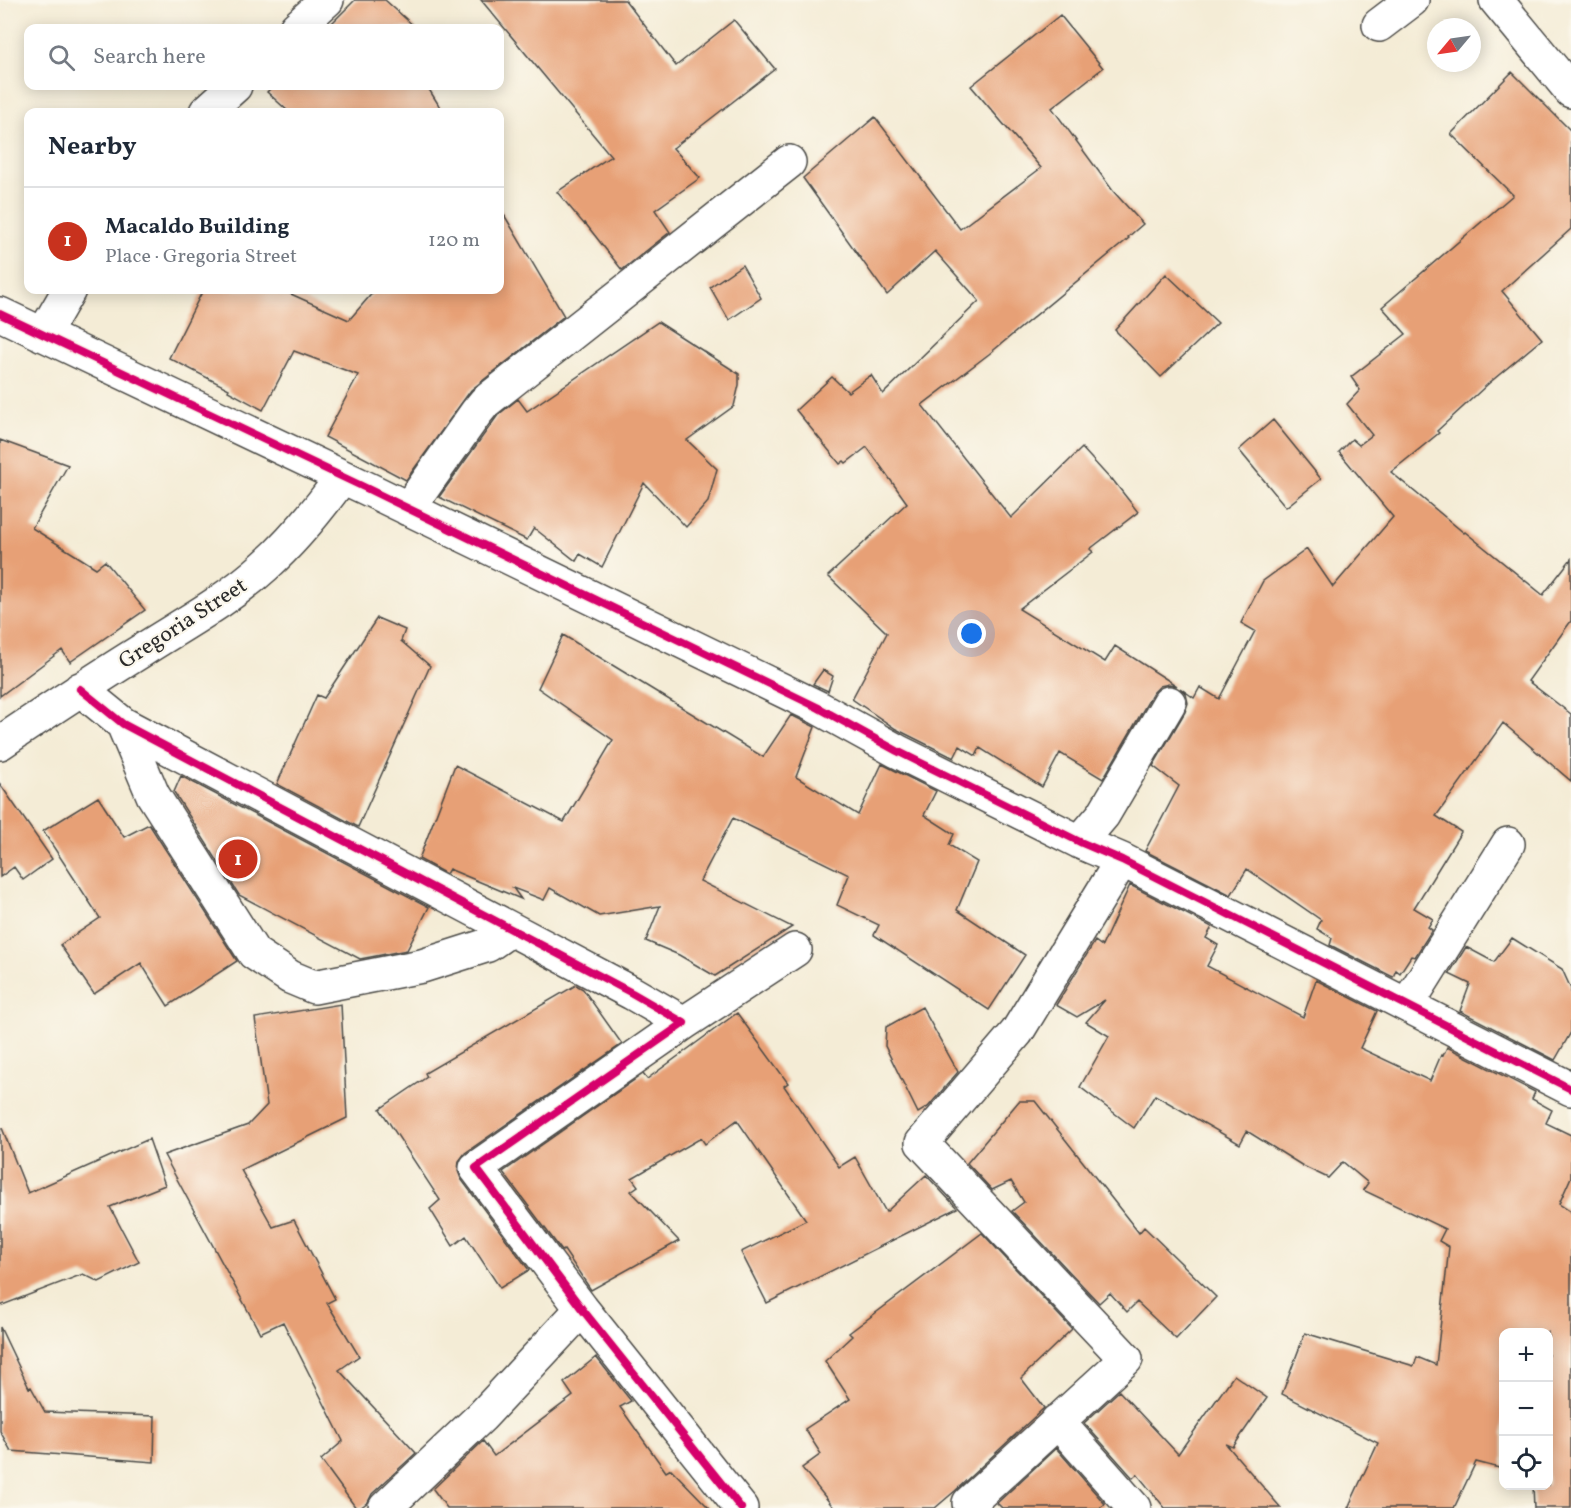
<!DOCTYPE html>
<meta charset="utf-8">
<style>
body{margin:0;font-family:Vollkorn,serif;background:#f6f6f7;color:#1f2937}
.controls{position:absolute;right:18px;bottom:18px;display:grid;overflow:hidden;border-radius:12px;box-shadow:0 3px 15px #0003}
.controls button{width:54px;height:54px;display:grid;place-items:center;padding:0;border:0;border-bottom:2px solid #e0e1e3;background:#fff;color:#1f2937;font:30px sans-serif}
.compass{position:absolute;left:1427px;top:18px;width:54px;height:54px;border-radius:50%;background:#fff;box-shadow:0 3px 15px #0003;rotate:241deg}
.you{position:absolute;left:972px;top:634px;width:21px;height:21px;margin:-15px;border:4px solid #fff;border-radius:50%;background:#1a73e8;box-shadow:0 0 0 9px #1a73e833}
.badge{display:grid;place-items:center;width:39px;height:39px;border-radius:50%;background:#c8321e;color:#fff;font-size:20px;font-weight:700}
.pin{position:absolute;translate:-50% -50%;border:3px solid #fff;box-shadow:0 2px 6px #0006}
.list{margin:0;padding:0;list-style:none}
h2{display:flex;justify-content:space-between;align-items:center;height:78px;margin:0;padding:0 24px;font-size:26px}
h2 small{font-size:20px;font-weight:400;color:#747a83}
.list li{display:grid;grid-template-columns:39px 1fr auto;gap:18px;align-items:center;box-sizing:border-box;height:108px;padding:0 24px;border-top:2px solid #e0e1e3}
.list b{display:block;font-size:22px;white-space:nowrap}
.list p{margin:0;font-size:20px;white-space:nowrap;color:#747a83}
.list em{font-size:20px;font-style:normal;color:#747a83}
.icon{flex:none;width:33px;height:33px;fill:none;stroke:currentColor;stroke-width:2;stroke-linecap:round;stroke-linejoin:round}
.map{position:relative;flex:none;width:1571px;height:1508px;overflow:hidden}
.search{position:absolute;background:#fff;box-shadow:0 3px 15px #0003;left:24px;top:24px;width:480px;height:66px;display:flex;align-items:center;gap:15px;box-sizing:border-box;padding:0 21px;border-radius:12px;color:#747a83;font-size:22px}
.panel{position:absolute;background:#fff;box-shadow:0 3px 15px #0003;left:24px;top:108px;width:480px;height:186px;border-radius:12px}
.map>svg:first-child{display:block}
.building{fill:#e7a076}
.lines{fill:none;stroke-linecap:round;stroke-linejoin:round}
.minor-casing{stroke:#494845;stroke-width:36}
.minor{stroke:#fff;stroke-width:33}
.cycleway-casing{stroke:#fbf7ec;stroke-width:11}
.cycleway{stroke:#d6006c;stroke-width:8}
.labels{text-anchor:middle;stroke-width:4.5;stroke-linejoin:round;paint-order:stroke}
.street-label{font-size:22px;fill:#2b2b2b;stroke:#fbf7ec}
</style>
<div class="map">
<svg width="1571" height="1508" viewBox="0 0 1571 1508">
<rect width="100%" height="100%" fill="#fbf7ec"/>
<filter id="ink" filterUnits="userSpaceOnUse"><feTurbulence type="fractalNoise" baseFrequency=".0167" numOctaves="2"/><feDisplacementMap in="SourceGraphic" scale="12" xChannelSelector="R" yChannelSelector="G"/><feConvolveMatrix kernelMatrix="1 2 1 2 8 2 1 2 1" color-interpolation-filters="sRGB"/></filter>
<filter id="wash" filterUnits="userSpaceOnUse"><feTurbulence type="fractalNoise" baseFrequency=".008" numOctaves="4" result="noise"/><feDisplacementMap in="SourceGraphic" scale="24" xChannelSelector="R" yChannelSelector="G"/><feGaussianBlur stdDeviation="1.35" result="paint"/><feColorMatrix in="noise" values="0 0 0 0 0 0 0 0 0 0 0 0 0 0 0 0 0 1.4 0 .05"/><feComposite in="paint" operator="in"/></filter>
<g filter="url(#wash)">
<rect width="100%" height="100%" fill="#f4ecd6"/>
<g id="blocks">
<path class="building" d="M355,0H385L416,28H327Z
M481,0H625L676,66L734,20L775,69L673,148L700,178L655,210L670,232L622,270L585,223L584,224L557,192L611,156Z
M1060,15L1103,68L1052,108L1113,191L1143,224L1128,237L1129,238L989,354L922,405L1011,518L1082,448L1111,480L1112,479L1138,512L1090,549L1093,552L1019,609L1105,662L1115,646L1177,686L1169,684L1160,686L1153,693L1103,779L1060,753L1042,787L980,748L976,756L960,746L954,758L896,729L852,699L887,633L828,576L907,503L867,447L846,463L844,461L840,464L796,410L832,377L848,392L871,375L883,394L979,301L935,251L887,295L803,178L875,117L960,229L1041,168L971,86Z
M1512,72L1571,131V229L1502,291L1542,339L1488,384L1437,431L1439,433L1391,472L1464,533L1465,532L1543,595L1571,559V621L1528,681L1571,714V781L1503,723L1436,816L1461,832L1414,908L1433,919L1428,927L1432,930L1415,957L1411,956L1400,973L1396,970L1393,977L1330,945L1332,938L1317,929L1321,920L1247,869L1231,895L1145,851L1179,786L1153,766L1185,712L1188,703L1186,694L1180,688L1194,698L1200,687L1219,699L1255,631L1241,623L1263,581L1307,549L1333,587L1393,517L1339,452L1352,439L1359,445L1372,435L1347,404L1360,390L1351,377L1406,334L1382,307L1513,195L1451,134Z
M273,86H427L443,112H289L267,92Z
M500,208L564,316L471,390L406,480L325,437L358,375L294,351L263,410L228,391L229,389L169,358L203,290H282L349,320L375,290H500Z
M742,265L761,298L729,320L710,287Z
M1166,274L1218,323L1161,377L1115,330Z
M658,322L739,374V385L734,406L687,440L717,469L708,502L686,527L644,483L602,567L580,554L576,561L534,528L527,540L439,497L498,415L518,399L527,411Z
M1273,420L1321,479L1286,507L1239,450Z
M0,440L68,465L32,528L96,568L105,561L145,610L70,662L62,650L0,696Z
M377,618L405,630L401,641L430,666L358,827L277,784L317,695L324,698Z
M563,635L763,757L791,715L815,727L796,777L858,815L882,764L936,791L924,815L954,834L949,845L977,862L957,910L1025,955L989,1010L874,935L879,925L837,905L849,875L733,818L700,881L792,927L715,976L679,955L646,941L660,906L599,916L550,888L544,900L513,888L521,899L449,869L446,874L419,859L455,765L564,822L613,740L538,688Z
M823,670L833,676L828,691L813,684Z
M181,776L429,907L407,950L360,959L239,895L174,792Z
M0,784L52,859L23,880L14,867L0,877Z
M98,797L124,837L149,824L237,961L168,1006L141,963L94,994L60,945L100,918L43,831Z
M1130,885L1212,927L1206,938L1218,945L1207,966L1303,1017L1316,980L1377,1011L1360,1048L1430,1081L1441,1055L1443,1056L1447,1047L1535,1092L1532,1099L1552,1110L1546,1123L1571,1135V1177L1559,1204L1571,1212V1508H1534L1533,1485H1548V1332H1503V1469L1476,1462L1454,1508H1348L1378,1443L1282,1394L1305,1333L1414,1366L1417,1357L1436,1365L1449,1247L1439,1241L1445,1229L1363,1190L1368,1183L1343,1162L1328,1178L1303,1166L1247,1131L1240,1144L1155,1095L1134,1128L1080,1087L1109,1036L1086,1022L1105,1000L1077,1017L1056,1005L1095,941L1102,946Z
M1512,938L1562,969L1571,989V1032L1555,1060L1460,1011L1470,984L1449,974L1466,947L1494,962Z
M576,985L583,989L622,1044L465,1153L459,1161L458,1171L461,1179L529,1270L500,1288L466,1236L453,1246L430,1209L440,1200L380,1109L427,1077L425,1073Z
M341,1004L347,1118L241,1170L273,1227L294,1220L335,1299L327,1303L359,1356L339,1370L416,1453L372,1494L368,1502L360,1508H356L321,1460L343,1441L283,1322L260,1333L164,1155L248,1125L267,1105L255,1018Z
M922,1007L958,1072L928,1107L918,1113L885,1046L886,1027Z
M737,1013L788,1083L784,1086L839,1167L855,1157L886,1212L926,1175L957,1208L767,1303L741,1252L806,1220L737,1120L705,1144L701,1138L632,1178L638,1186L631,1191L679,1241L591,1290L564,1250L562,1251L503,1172L643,1074L647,1079Z
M1019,1101H1035L1139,1233L1144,1227L1216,1297L1176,1339L1137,1302L1127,1312L1110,1293L1099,1303L1012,1211L1024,1202L1011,1181L992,1190L967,1163Z
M2,1128L28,1193L149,1139L165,1185L110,1207L139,1262L99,1282L83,1274L0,1306V1129Z
M982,1233L1072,1329L1021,1378L1044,1408L955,1491L935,1508H834L802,1468L821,1454L805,1429L850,1399L825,1361L852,1336L849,1333Z
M0,1327L29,1388L31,1387L45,1412L155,1416L154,1462L11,1451L0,1431Z
M596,1357L631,1401L620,1407L666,1472L671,1469L709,1508H447L433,1489L483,1441L494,1456L573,1396L564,1383Z
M1234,1375L1267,1398L1233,1447L1226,1444L1281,1508H1165L1137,1474L1133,1478L1084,1423L1119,1391L1178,1454Z
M1056,1448L1105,1504L1100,1508H1002L997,1503Z"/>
</g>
</g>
<g filter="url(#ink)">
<use href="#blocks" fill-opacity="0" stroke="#494845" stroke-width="1.5"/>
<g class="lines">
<g class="minor-casing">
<path id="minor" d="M1496,0L1571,91
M1379,25L1412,0
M296,28L327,0
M206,112L235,86
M0,314L368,489L819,708L897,751L1080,842L1122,860L1571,1089
M43,335L69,290
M408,509L476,413L485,402L789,162
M80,689L123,724L632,993L684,1023L476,1168L582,1309L741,1508
M123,724L153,795L254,953L290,977L314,987L422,966L488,945L511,929
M0,743C46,712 93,681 141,651C183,624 228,600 265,566C295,539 319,509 342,477
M1080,842L1103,815L1169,703
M1407,1005L1508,844
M684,1023L795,950
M1057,1421L1134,1508
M385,1508L482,1416L582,1309
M974,1508L969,1503L1126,1359L922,1143L1017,1032L1122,860"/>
</g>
<use href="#minor" class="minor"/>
<g class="cycleway-casing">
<path id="cycleway" d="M0,314L368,489L819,708L897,751L1080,842L1122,860L1571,1089
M80,689L123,724L632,993L684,1023L476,1168L582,1309L741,1508"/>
</g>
<use href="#cycleway" class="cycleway"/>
</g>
</g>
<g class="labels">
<g class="street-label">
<text transform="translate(182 622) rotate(-33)" y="8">Gregoria Street</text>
</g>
</g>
</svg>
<div class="controls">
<button>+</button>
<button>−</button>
<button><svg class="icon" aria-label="locate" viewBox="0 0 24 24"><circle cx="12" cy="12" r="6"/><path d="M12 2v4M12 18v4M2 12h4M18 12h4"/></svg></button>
</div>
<svg class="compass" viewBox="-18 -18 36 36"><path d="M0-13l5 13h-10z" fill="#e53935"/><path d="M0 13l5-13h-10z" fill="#747a83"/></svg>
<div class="you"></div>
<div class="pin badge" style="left:238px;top:859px">1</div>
<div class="search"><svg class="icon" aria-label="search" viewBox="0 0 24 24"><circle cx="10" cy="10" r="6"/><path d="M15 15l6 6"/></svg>Search here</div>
<section class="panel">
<h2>Nearby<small></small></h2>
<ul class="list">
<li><span class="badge">1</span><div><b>Macaldo Building</b><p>Place · Gregoria Street</p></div><em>120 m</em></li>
</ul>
</section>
</div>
